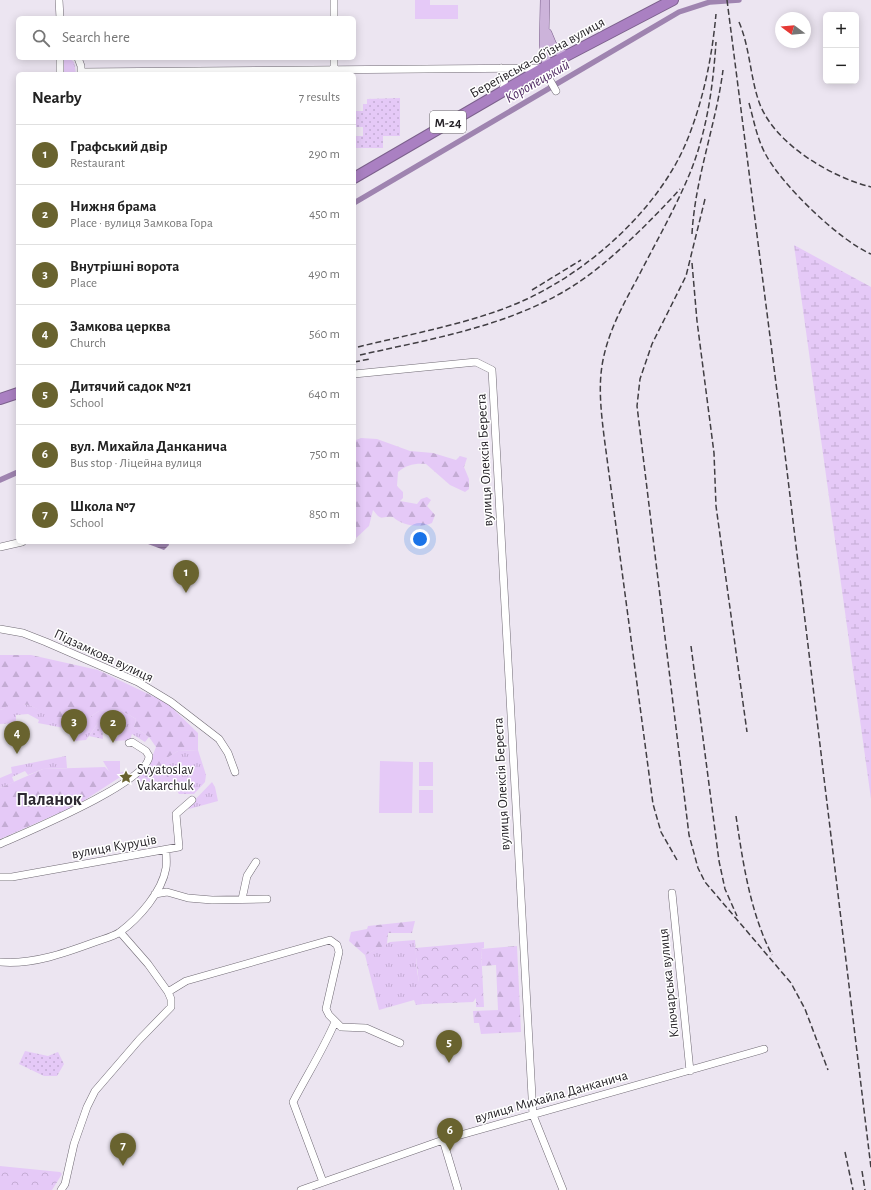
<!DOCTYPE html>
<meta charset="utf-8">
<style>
body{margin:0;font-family:"Alegreya Sans",sans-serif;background:#f2f2f2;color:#222}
.controls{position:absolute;right:12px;top:12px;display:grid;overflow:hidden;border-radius:6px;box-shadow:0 2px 10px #0003}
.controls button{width:36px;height:36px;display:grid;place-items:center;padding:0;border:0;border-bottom:1px solid #e0e0e0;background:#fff;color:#222;font:20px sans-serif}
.compass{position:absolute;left:775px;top:12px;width:36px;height:36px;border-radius:50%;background:#fff;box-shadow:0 2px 10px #0003;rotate:286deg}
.you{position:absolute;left:420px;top:539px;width:14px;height:14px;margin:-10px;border:3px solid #fff;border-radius:50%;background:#1a73e8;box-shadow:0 0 0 6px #1a73e833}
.badge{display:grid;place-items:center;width:26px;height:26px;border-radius:50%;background:#69632f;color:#fff;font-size:13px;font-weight:700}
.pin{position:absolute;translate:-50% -33px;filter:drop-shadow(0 1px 2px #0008)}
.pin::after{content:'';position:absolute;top:21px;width:14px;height:12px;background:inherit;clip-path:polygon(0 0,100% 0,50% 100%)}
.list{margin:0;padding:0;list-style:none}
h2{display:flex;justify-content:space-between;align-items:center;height:52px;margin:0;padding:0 16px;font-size:17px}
h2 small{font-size:13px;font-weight:400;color:#767676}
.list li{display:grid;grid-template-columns:26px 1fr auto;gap:12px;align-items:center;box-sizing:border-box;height:60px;padding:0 16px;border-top:1px solid #e0e0e0}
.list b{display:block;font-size:15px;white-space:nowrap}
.list p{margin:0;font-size:13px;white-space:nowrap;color:#767676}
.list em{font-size:13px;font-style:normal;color:#767676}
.icon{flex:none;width:22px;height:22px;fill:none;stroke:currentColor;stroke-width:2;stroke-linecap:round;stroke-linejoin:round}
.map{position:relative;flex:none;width:871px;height:1190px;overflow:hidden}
.search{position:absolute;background:#fff;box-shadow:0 2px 10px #0003;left:16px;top:16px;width:340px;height:44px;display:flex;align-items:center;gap:10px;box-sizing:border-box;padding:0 14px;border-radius:6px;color:#767676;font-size:15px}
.panel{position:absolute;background:#fff;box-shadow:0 2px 10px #0003;left:16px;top:72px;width:340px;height:472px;border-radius:6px}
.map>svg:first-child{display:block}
.grass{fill:url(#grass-tufts)}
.forest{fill:url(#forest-firs)}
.wetland{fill:url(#wetland-marsh)}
.park{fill:url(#park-crowns)}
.garden{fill:url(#garden-dots)}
.pitch{fill:#e5c9f7}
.water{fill:url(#water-rules)}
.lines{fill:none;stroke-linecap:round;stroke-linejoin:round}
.canal{stroke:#9f84b0;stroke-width:5.5}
.minor-casing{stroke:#706a74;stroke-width:8}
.major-casing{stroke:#7c608c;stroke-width:10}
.highway-casing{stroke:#7c608c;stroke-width:12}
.minor{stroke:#fff;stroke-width:7}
.major{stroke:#ccb3da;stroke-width:9}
.highway{stroke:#aa80c2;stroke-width:10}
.rail{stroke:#413e43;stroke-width:1.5;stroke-dasharray:6 3;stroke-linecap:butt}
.labels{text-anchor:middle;stroke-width:3;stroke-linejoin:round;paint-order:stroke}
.shield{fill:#fff;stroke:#686669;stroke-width:1}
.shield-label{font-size:13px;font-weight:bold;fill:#272429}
.street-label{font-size:14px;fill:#272429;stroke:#fff}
.poi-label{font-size:14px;fill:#272429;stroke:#fff;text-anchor:start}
.water-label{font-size:15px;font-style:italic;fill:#522d65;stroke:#fff}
.district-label{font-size:18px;font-weight:bold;fill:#2e2932;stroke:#fff}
</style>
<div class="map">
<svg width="871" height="1190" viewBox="0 0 871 1190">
<defs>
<pattern id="grass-tufts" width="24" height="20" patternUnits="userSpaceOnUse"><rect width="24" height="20" fill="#e5c9f7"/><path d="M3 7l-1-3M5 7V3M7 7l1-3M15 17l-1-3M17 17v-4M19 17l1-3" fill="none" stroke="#c4acd4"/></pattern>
<pattern id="forest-firs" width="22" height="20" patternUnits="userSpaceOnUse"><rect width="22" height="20" fill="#e5c9f7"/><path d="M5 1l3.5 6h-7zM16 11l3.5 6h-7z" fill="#c4acd4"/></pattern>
<pattern id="wetland-marsh" width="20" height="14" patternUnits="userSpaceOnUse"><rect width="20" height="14" fill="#e5c9f7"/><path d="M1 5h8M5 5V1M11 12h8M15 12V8" fill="none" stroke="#c4acd4"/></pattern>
<pattern id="park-crowns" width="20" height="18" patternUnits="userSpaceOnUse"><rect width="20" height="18" fill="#e5c9f7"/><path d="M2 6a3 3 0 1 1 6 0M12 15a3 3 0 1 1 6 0" fill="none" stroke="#c4acd4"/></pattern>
<pattern id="garden-dots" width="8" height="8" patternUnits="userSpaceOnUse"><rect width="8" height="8" fill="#e5c9f7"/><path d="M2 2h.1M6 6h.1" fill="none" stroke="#c4acd4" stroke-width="1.8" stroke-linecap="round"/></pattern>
<pattern id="water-rules" width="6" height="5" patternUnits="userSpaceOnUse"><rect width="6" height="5" fill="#9f84b0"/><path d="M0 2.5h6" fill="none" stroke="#826c8f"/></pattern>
</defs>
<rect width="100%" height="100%" fill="#ece5f1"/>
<path class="grass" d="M64,58H69L74,62L76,74H64Z
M10,702L29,705L53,716L90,717L99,711L119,709L136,719L134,727L149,737L145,742L132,734L130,740L113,741V738H117L123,722L98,723L86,740L74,741V738H77L83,725L64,724V728L38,723L39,720L28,714L16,715V723L0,724V710L3,709Z
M198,750L206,775L205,782L194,794H179L159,762L178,751Z
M66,756L67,768L43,769L28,775L25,771L12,777L14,782L0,788V778L12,773L11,767Z
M103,761H120V773H110Z
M212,782L215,787L218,801L189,809L188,807Z
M415,940L417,971L423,1004L416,1005L414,1000L379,1010L365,955L390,942Z"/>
<path class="forest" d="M361,438L377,439L410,451L433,453L456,460L460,456L467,458L464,467L469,479V489L465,492L450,485L426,464C415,463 406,465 398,472L397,486L403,492V498L400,501L417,504L421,499L427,497L431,500L427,506L435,515L432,523C421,528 402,526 393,517C380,515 383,523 373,510L369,526L354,540V450L356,440Z
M0,655H31L98,670L167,703L198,733V750L178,751L160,762L175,787H145L136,776L150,762L156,747L149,737L134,727L136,719L119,709L99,711L90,717H53L29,705L11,703L3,709L0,710Z
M105,767L111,773L128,772L77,805L0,839V788L43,769Z
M415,921L412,933H388L387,944L365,955L349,941L351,932L367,929L368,926Z
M517,946L521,1032L481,1034L479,1023H474L473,1011L498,1010L496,965L482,966L481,949Z"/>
<path class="wetland" d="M794,245L871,287V799Z"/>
<path class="park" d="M484,942V948L481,949L484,1007H476V998L473,1002L423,1004L420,993L415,948Z
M0,1166L60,1172L62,1174L52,1190H0Z"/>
<path class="garden" d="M400,98V136H383V148H354V136H363V127H354L355,111H363V104H367V99Z
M98,723H102L103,739L89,736Z
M25,1051L48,1056L58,1052L64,1064L57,1076H44L19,1064Z"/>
<path class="pitch" d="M415,0H430V5H458V19H415Z
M380,761L413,762L412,813H379Z
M419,762H433V786H419Z
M419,790H433V813H419Z"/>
<path class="water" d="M148,542H168L169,545L164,550L148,544Z"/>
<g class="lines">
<path class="canal" d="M354,203L679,12L710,2L739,0
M0,480L18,472"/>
<g class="minor-casing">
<path id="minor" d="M59,0L60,18
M334,0V18
M60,58V74
M78,58L81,66V74
M334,58V74
M501,68L505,78L503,90
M82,72L543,68L556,91
M354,374L476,362L492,370L533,1115L563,1190
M0,547L22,542
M0,629L23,633L46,642L138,682L171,702L219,739L228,753L235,772
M0,844C24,833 149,782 149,756L146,751L132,742L129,743
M0,877H12L179,847L176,814L192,800
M672,893L690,1071
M155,894L167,892L188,898L212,900L267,899
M242,899L247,876L256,862
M0,962C32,965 65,953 95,942C103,939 113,937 120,932C139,918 162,892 166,868C167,863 166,856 166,850
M168,992L186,981L330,940L337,945L339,952L326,1009L329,1015L341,1027L366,1028L400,1043
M443,1140L458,1190
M323,1182L293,1102C307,1075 323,1050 335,1022
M61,1190L65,1184L74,1144L87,1107L95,1091L139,1040L171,1007V999L168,992L148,964L120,932
M301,1190L443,1140L764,1049"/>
</g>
<g class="major-casing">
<path id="major" d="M545,0L544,44L547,66
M547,33L552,45L565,56"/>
</g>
<g class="highway-casing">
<path id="highway" d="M354,178L543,68L673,0
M0,399L18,393"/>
</g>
<use href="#minor" class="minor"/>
<use href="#major" class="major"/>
<use href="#highway" class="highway"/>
<path class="rail" d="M727,0L784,446L871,1168
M739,22C750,48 750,76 759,102C774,144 831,177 871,187
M749,103C754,121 757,139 766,155C782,185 840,241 871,254
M705,199L686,276L652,344L640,379L637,406L689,835L698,868L705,882L791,983L805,1009L828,1070
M692,234C695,178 716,125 723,70
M692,263L697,321L714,453L716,506L747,732
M532,290L581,260
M358,347C414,333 475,323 527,299C591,269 658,209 686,143C703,102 712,58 716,14
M360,355C431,339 510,326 573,286C608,264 652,220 680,189
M354,362L370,359
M691,646L719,861L725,889L737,916
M736,816C743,863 750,912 772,955
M677,860L661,832L653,804L604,436C601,411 598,385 603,360C609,330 623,305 637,279C655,244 675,209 690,173C707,131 713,87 716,42
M845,1152L853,1190
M862,1171L865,1190"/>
</g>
<defs>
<g id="sight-bare" transform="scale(1.08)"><path d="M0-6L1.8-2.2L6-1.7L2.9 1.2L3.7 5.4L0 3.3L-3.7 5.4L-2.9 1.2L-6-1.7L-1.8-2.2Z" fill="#69632f" stroke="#fff" stroke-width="2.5" paint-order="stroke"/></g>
</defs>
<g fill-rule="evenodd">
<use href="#sight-bare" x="126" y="777"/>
</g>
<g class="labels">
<rect class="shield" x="430" y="111" width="36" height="22" rx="3"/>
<g class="shield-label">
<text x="448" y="127">М-24</text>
</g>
<g class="street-label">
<text transform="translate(537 57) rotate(-29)" y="5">Берегівська-обʼїзна вулиця</text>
<text transform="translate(484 460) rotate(-93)" y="5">вулиця Олексія Береста</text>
<text transform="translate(104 655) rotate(25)" y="5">Підзамкова вулиця</text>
<text transform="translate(501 784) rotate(-93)" y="5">вулиця Олексія Береста</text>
<text transform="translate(114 846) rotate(-10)" y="5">вулиця Куруців</text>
<text transform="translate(668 983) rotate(-96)" y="5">Ключарська вулиця</text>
<text transform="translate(551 1096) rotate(-16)" y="5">вулиця Михайла Данканича</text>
</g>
<g class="poi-label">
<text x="137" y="774">Svyatoslav<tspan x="137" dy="16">Vakarchuk</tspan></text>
</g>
<g class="water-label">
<text transform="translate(537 81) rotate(-30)" y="5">Коропецький</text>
</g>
<g class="district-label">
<text x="49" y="805">Паланок</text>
</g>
</g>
</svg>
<div class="controls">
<button>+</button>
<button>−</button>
</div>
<svg class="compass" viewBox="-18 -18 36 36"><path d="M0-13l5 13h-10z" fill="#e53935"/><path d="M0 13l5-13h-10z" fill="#767676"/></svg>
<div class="you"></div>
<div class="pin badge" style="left:186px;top:593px">1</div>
<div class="pin badge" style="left:113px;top:743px">2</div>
<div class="pin badge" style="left:74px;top:742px">3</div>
<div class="pin badge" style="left:17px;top:754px">4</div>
<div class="pin badge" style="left:449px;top:1063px">5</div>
<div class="pin badge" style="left:450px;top:1151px">6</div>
<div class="pin badge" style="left:123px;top:1166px">7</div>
<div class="search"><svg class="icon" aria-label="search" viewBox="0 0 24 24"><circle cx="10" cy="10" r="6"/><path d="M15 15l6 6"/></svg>Search here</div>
<section class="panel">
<h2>Nearby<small>7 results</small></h2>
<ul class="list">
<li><span class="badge">1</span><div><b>Графський двір</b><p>Restaurant</p></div><em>290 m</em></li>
<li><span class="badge">2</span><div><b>Нижня брама</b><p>Place · вулиця Замкова Гора</p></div><em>450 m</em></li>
<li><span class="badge">3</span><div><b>Внутрішні ворота</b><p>Place</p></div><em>490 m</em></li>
<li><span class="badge">4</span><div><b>Замкова церква</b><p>Church</p></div><em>560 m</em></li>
<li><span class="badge">5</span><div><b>Дитячий садок №21</b><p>School</p></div><em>640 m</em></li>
<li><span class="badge">6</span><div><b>вул. Михайла Данканича</b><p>Bus stop · Ліцейна вулиця</p></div><em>750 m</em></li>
<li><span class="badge">7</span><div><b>Школа №7</b><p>School</p></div><em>850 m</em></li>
</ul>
</section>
</div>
